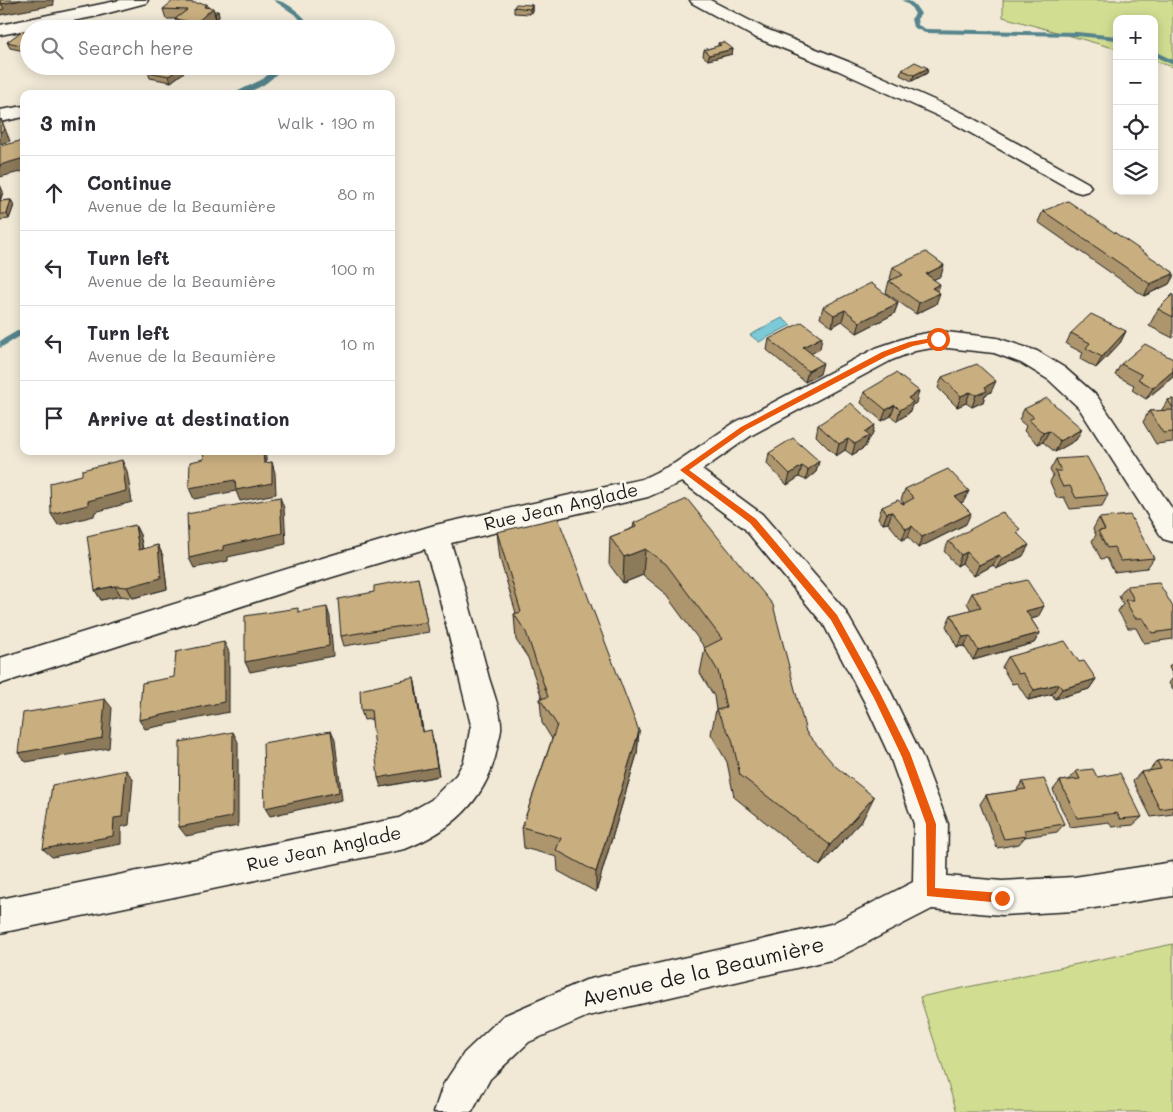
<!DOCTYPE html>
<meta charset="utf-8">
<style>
body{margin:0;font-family:Mali,sans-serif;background:#f2f2f3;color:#2b2b33}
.controls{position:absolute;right:15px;top:15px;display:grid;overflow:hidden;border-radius:10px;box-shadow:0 2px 12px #0003}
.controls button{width:45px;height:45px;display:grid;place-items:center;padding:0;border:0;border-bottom:1px solid #e1e1e2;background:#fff;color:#2b2b33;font:25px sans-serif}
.stop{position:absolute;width:15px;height:15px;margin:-11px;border:4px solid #ea580c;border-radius:50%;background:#fff}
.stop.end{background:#ea580c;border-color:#fff;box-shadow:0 1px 5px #0008}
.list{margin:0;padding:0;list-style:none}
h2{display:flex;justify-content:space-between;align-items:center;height:65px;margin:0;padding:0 20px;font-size:21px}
h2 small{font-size:16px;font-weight:400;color:#7c7c81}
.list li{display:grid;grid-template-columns:32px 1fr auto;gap:15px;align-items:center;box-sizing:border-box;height:75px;padding:0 20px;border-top:1px solid #e1e1e2}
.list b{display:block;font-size:19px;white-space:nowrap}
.list p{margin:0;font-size:16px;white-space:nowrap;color:#7c7c81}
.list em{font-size:16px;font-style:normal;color:#7c7c81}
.icon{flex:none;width:28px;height:28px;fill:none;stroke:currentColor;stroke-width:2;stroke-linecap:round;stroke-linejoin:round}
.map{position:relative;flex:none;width:1173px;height:1112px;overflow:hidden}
.search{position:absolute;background:#fff;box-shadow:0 2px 12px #0003;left:20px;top:20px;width:375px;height:55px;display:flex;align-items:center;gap:12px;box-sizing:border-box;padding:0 18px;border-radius:28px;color:#7c7c81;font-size:19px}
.panel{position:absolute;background:#fff;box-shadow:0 2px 12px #0003;left:20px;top:90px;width:375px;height:365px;border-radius:10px}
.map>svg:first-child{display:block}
.green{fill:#d1de92;stroke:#767d57}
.water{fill:#7bcad7;stroke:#55848c}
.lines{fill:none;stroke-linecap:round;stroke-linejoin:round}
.stream{fill:#55848c;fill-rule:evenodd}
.minor-casing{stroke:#1c1c1c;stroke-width:3}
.minor{fill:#fbf7ec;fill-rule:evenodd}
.wall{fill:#ad966e;stroke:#1c1c1c}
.shaded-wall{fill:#8d7a5a;stroke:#1c1c1c}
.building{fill:#c9af80;stroke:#1c1c1c}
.route{fill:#ea580c}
.labels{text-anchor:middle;stroke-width:5;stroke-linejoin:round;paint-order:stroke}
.street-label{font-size:18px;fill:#1c1c1c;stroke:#fbf7ec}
.near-street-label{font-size:21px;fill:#1c1c1c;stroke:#fbf7ec}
</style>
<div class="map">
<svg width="1173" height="1112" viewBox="0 0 1173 1112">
<rect width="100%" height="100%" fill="#f1e9d6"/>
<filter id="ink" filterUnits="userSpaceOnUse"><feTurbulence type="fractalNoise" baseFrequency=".02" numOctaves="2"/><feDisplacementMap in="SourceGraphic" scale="10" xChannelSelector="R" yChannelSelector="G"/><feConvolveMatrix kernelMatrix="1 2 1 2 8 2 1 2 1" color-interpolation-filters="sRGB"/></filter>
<g filter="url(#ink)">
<path class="green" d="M1003,0H1173V67L1154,61V19H1117V49L1003,17Z
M1173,944V1112H957L920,997Z"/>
<path class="water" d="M782,318L791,325L759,342L750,335Z"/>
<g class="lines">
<path class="stream" d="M273,0C287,0 306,17 313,29H307L297,16Z
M902,0C913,0 916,6 921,14L917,19L918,25L926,29L1077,32L1117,36V40L1077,36L925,33L913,27L911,19L915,14L910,6Z
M1154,51L1173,60V65L1154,56Z
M277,66H283C271,83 253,94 232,94L263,79Z
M24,327V334L0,348V341Z"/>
<g class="minor-casing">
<path id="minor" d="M121,0H148L146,3L93,17L0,35V25Z
M690,0H710L766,29L849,62L963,113L1088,183L1091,187L1088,191L1081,193L1074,191L949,121L837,70L754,37L692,3Z
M24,106V117L0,122V110Z
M938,331L997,338L1037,351L1065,368L1097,396L1173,510V542L1163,539L1079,408L1049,380L1021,363L994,353L938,347L915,351L892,360L752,435L702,470L762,514L844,609L888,686L922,756L948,824L947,876L1002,881L1074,877L1173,862V896L1074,911L1002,915L932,909L835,959L588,1016L529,1042L490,1079L472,1112H434L443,1085L464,1053L503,1016L586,980L831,924L913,882L914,824L890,757L865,703L824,625L744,528L682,482L648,497L451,543C465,587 477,633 489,678C493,691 501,712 501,725C502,731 499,738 498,744C489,797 454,830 405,849L0,933V899L399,818L431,800L456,775L464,761L471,725L436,584L425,549L329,578L0,684V658L329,556L435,525L642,479L675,463L734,423L876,348L911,336Z"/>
</g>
<use href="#minor" class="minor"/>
</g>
<path class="wall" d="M532,5V11L530,14L514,13V7Z
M208,7L214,11H218L219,17L204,29H178L175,19H166L163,9Z
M29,33V52L10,48L7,42Z
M718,43L733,49L732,54L708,60L703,56L704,50L718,46Z
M153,66H192L171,82L150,78L148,72L154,68Z
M928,68L927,73L912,81L900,75L902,70Z
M0,185L3,192L0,201L11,200L14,205L9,219L0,220Z
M1043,211L1173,272V277L1169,284L1144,296L1038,222Z
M893,267L941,276L934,279L938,292L936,304L916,314L886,293L889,281L892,280L890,279Z
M1173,294V338L1149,326L1158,309Z
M898,303L894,314L857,333L842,321L832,327L820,318L823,307Z
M1126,331L1120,343L1096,368L1080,359L1083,353L1066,344L1071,333Z
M769,339L820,349L811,353L820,374L805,382L767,350Z
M1173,359V377L1146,399L1132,390L1134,385L1115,375L1121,364Z
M942,377L991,392L985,395L983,402L972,407L966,403L957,407L938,388Z
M864,392L916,403L912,405L909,413L897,421L891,416L882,421L861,403Z
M1173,399V442L1156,444L1143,422L1149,411H1161L1168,400Z
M1024,409L1082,429L1076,440L1055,452L1043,442L1038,444L1024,431L1026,426L1019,420Z
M818,425L872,436L868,439L865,447L852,455L845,450L836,456L816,436Z
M769,453L819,461L816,472L806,480L799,477L787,485L767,464Z
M1056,459L1108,495L1102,506L1070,509L1064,497L1057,498L1050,482L1053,476L1050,470Z
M905,489L964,501L961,503L966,524L918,548L908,537L902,540L888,523L883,524L878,518L882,507L904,503L901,500Z
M1099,518L1154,558L1147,568L1114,572L1107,558L1101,559L1092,541L1096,535L1093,529Z
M634,523L806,732L863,819L820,866L734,797L727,762L711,734L716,710L714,696L700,673L705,648L663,591L643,575L623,583L609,564L610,537L633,528Z
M135,525L140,535L143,549L158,545L163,556L167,589L133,598L121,596L101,600L95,590Z
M497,532L639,731L637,754L596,892L558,871L557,857L524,848L522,827L552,739L542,723L540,699L542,698L528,658L516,640L514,614L516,613L500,559Z
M1018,533L1023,556L996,569L993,565L974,576L962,563L957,566L944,551L949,541Z
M418,578L429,632L344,646L341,636L374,592Z
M1127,586L1173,607V639L1144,643L1136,628H1128L1118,611L1123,604L1119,596Z
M972,593L1038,617L1031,619L1040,633L1034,643L973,660L964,646L957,647L946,626L951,615L971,610L967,603Z
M1008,657L1079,662L1096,679L1089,689L1055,699L1052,694L1028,700L1017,683L1012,684L1002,667Z
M1173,662V676L1169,667Z
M414,678L416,688L423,732L433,740L439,776L381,787L372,719L364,720L361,710Z
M1173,678V690L1169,683Z
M1173,759V814L1151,817L1133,781L1141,772L1149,771L1157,761Z
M1076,771L1097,777L1142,817L1133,825L1112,827L1109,822L1070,827L1053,790L1060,781L1069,780Z
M1022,782L1064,824L1057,832L1025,837L1019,844L997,848L980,804L986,795L1016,791Z"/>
<path class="shaded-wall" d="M21,0H53L54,5L0,15V10L1,4Z
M207,4L209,12L213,8L216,19L204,29H198L196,23L204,7Z
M532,5V11L530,14V9Z
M218,11L219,17L216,19L215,14Z
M733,49L732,54L708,60L709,55Z
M183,66H192L171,82L169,76Z
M928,68L927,73L912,81L914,75Z
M1,119L10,141L0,144V126Z
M24,156V171L0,177V165Z
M0,185L3,192L0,201Z
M11,200L14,205L9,219L7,214Z
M944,265L941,276L922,285L926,274Z
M1173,274V277L1169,284L1144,296L1150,284Z
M940,284L937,295L940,293L936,304L916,314L919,303L932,288Z
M898,303L894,314L857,333L860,322Z
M845,310L842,321L832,327L834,315Z
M1126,331L1120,343L1096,368L1102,357Z
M822,337L820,349L801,359L803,347Z
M823,363L820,374L805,382L808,371Z
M1173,371V377L1146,399L1153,388Z
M996,381L991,392L985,395L983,402L972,407L976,395L985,387Z
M919,391L916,403L912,405L909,413L897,421L900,410L908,398Z
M970,392L966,403L957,407L961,396Z
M895,405L891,416L882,421L886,410Z
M875,425L872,436L868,439L865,447L852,455L855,444L865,432Z
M1082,429L1076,440L1055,452L1060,441Z
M1049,431L1043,442L1038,444L1043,433Z
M848,439L845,450L836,456L839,444Z
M263,451H265L268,474L264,463Z
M122,460L127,471L132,502L95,512L94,516L58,525L51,514L88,501Z
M819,461L816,472L806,480L808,470Z
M272,462L275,473L276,494L240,501L236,491L194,499L189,488Z
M802,466L799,477L787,485L790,474Z
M969,491L964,501L951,508L955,497Z
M280,497L284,508L286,544L228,557V561L194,568L189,558L223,546Z
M892,512L888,523L883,524L887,513Z
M971,513L966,524L918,548L922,537Z
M135,525L140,535L145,561L139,550Z
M912,526L908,537L902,540L906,529Z
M158,545L163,556L167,589L133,598L127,587Z
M1029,545L1023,556L996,569L1002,559Z
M645,549L643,575L623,583L624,557Z
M967,552L962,563L957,566L961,555Z
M999,555L993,565L974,576L979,565Z
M115,586L121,596L101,600L95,590Z
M1044,606L1038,617L1020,622L1026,611Z
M327,607L330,617L333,656L250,672L245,662Z
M1040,633L1034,643L973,660L978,650Z
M970,636L964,646L957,647L963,637Z
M224,642L229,652V712L145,729L139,720Z
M414,678L416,688L425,742L422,732Z
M1096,679L1089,689L1055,699L1062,689Z
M1059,684L1052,694L1028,700L1034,690Z
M105,699L112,708L109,748L26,762L18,753Z
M431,730L439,776L381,787L378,778Z
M331,731L335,740L342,800L270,816L265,808Z
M639,731L637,754L596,892V872Z
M233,732L238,742V826L186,836L179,827Z
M126,770L133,779L129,825L121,827V844L52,857L43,849L114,818Z
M874,797L863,819L820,866L830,845Z"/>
<path class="building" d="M0,0H21L1,4Z
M173,1L207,4L204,7L213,8L196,23L175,19L187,10L163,9Z
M0,2H1L4,9L0,10Z
M516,4L532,5L530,9L514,7Z
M22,31L29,33V47L7,42Z
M724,42L733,49L709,55L704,50L721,45L718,43Z
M915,62L928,68L914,75L902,70Z
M156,66H183L169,76L148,72Z
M1,119L5,130L0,132V120Z
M24,140V146L21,147L24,154V156L21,159L0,165V146Z
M11,200L7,214H0V201Z
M1068,201L1173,272V274L1150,284L1043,211Z
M926,252L944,265L926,274L940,284L932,288L940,293L919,303L889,281L903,275L893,267Z
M871,283L898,303L860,322L845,310L834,315L823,307Z
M1173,294V317L1158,309Z
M1091,314L1126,331L1102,357L1086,348L1090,343L1071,333Z
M802,322L822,337L803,347L823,363L808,371L769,339Z
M1145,344L1173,359V371L1153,388L1138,379L1142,375L1121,364Z
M977,364L996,381L985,387L987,391L976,395L970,392L961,396L942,377Z
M896,373L919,391L908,398L913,402L900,410L895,405L886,410L864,392Z
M1047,398L1082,429L1060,441L1049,431L1043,433L1029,420L1034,417L1024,409Z
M1173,399V408L1168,400Z
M851,403L875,425L865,432L869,436L855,444L848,439L839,444L818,425Z
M1173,410V432L1163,433L1149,411Z
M793,438L819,461L808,470L802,466L790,474L769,453Z
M203,451H263L264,463L272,462V483L236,490L235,480L189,488L190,462L204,459Z
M1087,457L1108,495L1076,498L1070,486L1063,487L1055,471H1061L1056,459Z
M122,460L126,491L88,501V505L51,514L50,483L82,475V470Z
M948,469L969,491L955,497L971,513L922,537L912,526L906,529L892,512L887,513L882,507L898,500L903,504L914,498L905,489Z
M280,497L282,533L223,546V550L189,558L187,514Z
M687,499L773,605L806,732L835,766L874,797L830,845L740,775L732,739L716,710L726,708L718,671L704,648L722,639L666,564L645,549L624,557L610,537L636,527L634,523Z
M1002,512L1020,529L1016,532L1029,545L1002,559L999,555L979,565L967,552L961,555L949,541Z
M1130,515L1154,558L1121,561L1114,547L1107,548L1098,531L1105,530L1099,518Z
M558,518L639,731L596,872L556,850L561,838L522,827L557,725L540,699L548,697L526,632L514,614L521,612L497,532Z
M135,525L139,550L158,545L161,578L127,587L115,586L95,590L87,536Z
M418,578L427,622L341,636L338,599L374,592V586Z
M1027,580L1044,606L1026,611L1040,633L978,650L970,636L963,637L951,615L981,607L972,593Z
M1159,583L1173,607V630L1152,633L1143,618H1135L1125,600H1134L1127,586Z
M327,607L329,646L245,662V616L298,608V612Z
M1065,641L1079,662L1084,661L1096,679L1062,689L1059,684L1034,690L1023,673L1018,674L1008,657Z
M224,642V702L139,720L142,683L174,677L176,652Z
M414,678L422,732L431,730L437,767L378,778L371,710H361L360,690Z
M105,699L102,738L18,753L23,713Z
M331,731L339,792L265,808L263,743Z
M233,732L232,817L179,827L180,742Z
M1173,759V807L1160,809L1141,772L1161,769L1157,761Z
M1093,769L1097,777L1120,773L1142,817L1120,819L1117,813L1077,818L1060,781L1080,779L1076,771Z
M126,770L122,817L114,818L113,836L43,849L52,785Z
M1044,779L1064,824L1024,830L1026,836L1004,839L986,795L1026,789L1022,782Z"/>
</g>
<path class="route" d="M938,337L942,339L941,340L913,346L887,356L746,430L689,470L756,519L837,615L880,693L910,753L936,824L935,888L1002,893L1007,898L1002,903L927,896L926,824L902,757L874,698L831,620L750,523L680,470L741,427L882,352L909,342Z"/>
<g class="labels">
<g class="street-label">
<text transform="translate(561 507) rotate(-13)" y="6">Rue Jean Anglade</text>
<text transform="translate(324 849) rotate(-12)" y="6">Rue Jean Anglade</text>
</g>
<g class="near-street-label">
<text transform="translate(703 972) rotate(-13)" y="7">Avenue de la Beaumière</text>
</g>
</g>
</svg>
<div class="controls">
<button>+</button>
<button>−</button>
<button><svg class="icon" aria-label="locate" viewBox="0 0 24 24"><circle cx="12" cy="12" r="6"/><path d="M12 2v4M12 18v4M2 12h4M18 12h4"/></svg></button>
<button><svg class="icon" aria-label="layers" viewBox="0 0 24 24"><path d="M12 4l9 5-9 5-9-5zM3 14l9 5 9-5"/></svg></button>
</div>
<div class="stop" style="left:938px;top:339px"></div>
<div class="stop end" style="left:1002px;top:898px"></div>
<div class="search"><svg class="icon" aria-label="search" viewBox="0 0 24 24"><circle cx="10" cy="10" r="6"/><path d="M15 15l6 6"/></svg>Search here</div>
<section class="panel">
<h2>3 min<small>Walk · 190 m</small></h2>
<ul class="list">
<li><svg class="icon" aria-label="ahead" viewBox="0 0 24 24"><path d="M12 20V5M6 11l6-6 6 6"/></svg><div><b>Continue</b><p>Avenue de la Beaumière</p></div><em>80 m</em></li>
<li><svg class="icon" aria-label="left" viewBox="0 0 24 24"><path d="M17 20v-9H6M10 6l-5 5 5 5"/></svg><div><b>Turn left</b><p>Avenue de la Beaumière</p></div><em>100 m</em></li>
<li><svg class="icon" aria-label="left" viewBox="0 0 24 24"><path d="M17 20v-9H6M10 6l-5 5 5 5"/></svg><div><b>Turn left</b><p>Avenue de la Beaumière</p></div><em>10 m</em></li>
<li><svg class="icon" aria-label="arrive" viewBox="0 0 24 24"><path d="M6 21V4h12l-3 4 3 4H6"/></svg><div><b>Arrive at destination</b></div></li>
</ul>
</section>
</div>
